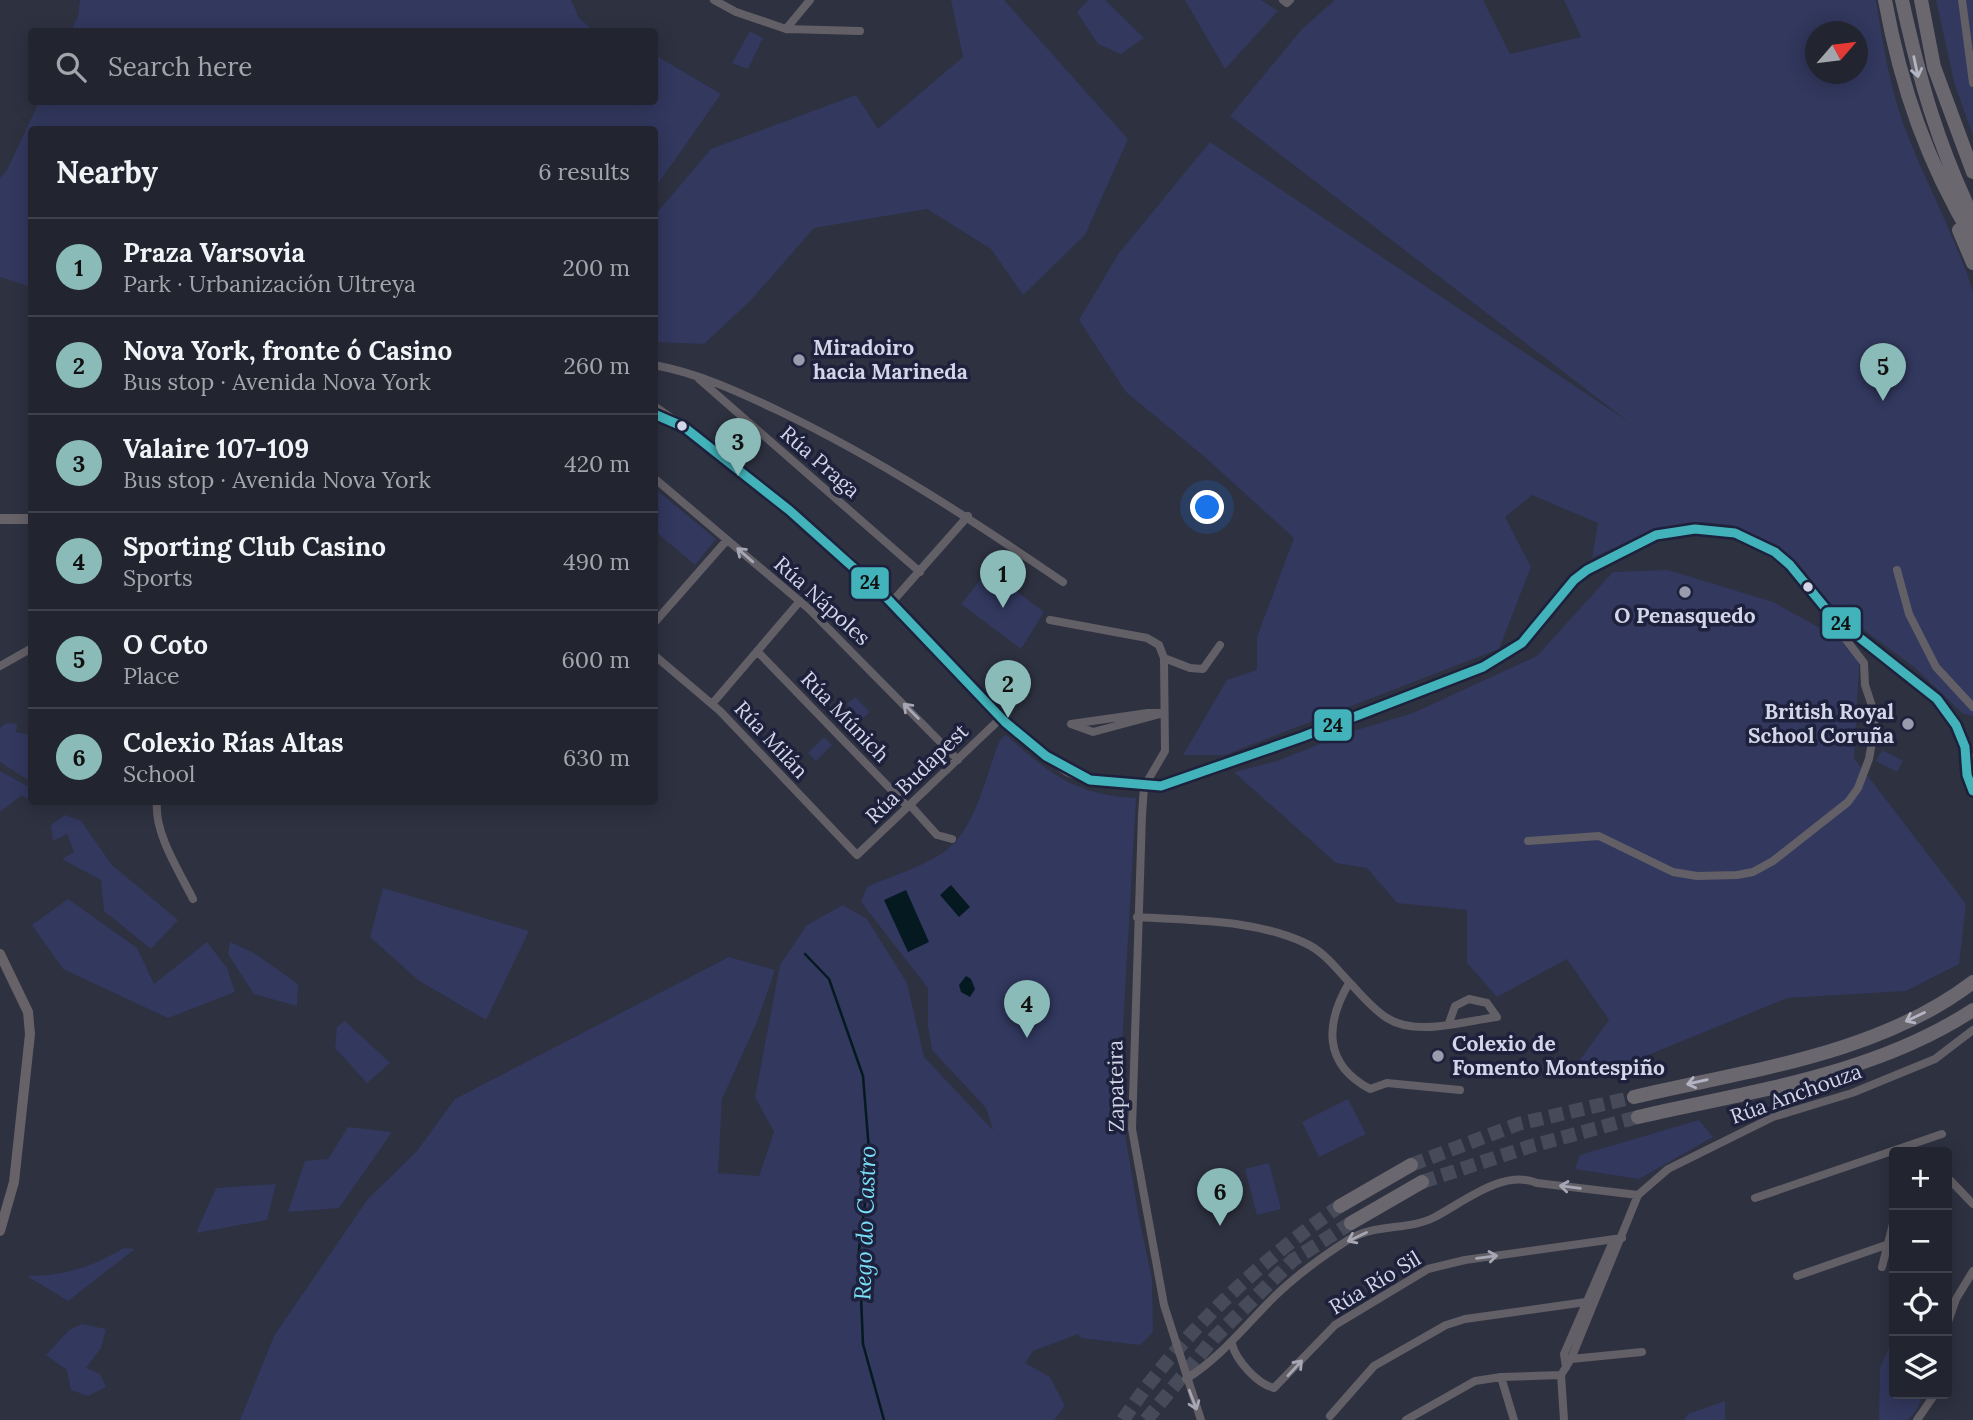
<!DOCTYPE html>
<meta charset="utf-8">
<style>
body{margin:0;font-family:Lora,serif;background:#2a2d38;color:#f1f3f6}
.controls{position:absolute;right:21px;bottom:21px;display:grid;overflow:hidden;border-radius:7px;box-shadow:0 4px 18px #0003}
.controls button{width:63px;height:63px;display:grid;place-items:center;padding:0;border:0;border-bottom:2px solid #3f424c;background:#222530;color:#f1f3f6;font:35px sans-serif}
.compass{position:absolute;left:1805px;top:21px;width:63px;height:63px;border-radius:50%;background:#222530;box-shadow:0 4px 18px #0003;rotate:62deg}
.you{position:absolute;left:1208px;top:508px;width:24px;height:24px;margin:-18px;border:5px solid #fff;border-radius:50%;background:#1a73e8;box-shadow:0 0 0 10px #1a73e833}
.badge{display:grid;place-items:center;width:46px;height:46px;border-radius:50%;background:#8bbbb9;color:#111;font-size:23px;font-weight:700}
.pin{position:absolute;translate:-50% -58px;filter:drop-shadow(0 2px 4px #0008)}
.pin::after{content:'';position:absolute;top:37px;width:24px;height:21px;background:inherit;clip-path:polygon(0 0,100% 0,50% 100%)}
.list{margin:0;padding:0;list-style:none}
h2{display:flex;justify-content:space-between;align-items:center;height:91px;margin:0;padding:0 28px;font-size:30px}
h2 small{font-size:23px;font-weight:400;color:#a2a5ab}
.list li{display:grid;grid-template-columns:46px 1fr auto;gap:21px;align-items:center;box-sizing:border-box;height:98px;padding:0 28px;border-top:2px solid #3f424c}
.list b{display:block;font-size:26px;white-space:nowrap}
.list p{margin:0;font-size:23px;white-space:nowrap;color:#a2a5ab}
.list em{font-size:23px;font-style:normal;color:#a2a5ab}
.icon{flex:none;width:38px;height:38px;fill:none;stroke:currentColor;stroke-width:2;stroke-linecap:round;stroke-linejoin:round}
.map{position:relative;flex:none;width:1973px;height:1420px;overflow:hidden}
.search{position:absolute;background:#222530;box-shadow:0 4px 18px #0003;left:28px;top:28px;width:630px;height:77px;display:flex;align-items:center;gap:18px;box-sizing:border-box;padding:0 24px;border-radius:7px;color:#a2a5ab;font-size:26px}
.panel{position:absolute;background:#222530;box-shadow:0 4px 18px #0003;left:28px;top:126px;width:630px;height:679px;border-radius:7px}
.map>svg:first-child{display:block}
.green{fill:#32385e;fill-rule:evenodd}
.water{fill:#041920}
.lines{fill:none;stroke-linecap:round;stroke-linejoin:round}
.stream{stroke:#041920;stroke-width:2.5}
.highway-tunnel{stroke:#474a59;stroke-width:14;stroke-dasharray:14 7;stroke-linecap:butt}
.street{stroke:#635f66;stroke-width:8}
.secondary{stroke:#676268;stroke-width:10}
.highway{stroke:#6b676f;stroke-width:14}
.bus-1-casing{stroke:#1d213c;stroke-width:14}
.bus-1{stroke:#42b3ba;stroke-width:9}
.oneway{stroke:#b3b5c4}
.oneway2{stroke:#a6a6b4}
.poi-dot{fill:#999cad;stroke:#1d213c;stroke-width:2.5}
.bus-dot{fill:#d2d6e8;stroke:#1d213c;stroke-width:2.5}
.labels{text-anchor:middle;stroke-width:7;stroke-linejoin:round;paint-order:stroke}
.poi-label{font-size:21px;font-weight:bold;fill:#d2d6e8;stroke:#1d213c;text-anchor:start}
.street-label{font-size:21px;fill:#d2d6e8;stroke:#1d213c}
.water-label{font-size:23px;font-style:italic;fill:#7adff8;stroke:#1d213c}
.line-badge{stroke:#1d213c;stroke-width:2.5}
.pale-badge-label{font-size:19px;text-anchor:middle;font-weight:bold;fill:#111}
</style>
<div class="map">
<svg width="1973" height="1420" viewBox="0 0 1973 1420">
<rect width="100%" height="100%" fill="#2e3140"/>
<path class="green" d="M80,0H571L579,18L594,31H71L78,16Z
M951,0H1004L1128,139L1085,235L1023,295L991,249L927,209L814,228L752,299L704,344L655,342V215L711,149L856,95L878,129L963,57Z
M1088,0H1105L1144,38L1121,54L1098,44L1077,12Z
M1185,0H1261L1278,11L1225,69Z
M1335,0H1483L1510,54L1581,37L1564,0H1876C1883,44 1890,89 1906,131C1927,185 1955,236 1973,291V716L1962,713L1914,667L1825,601L1789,558L1766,541L1730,525L1701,522L1658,528L1592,558L1598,523L1532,495L1505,517L1531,567L1499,649L1225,755H1183L1227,680L1257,670V637L1294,538L1207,459L1126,392L1079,320L1119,253L1210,142L1630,423L1230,116L1302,29ZM1815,32H1857V74H1815Z
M1936,0H1973V136L1954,82Z
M750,31L763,38L748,69L732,63Z
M655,55L721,94L655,188L654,130H32L31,287L0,277V178L7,170L39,102H654Z
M654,488L716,539L695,565L655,531Z
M988,570L1044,612L1021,649L961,604Z
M1668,570L1773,602L1860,650L1854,758L1966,904L1959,964L1906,991L1787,998L1624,1065L1568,1076L1609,1020L1567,959L1497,997L1467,963V910L1397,903L1367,868L1336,863L1234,772L1277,761L1350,732L1413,713L1537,656L1613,572Z
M855,697L870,712L862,719L847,704Z
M6,723L17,724L16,732L31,735V782L0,762V728Z
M1006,735C1050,774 1075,795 1136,798L1119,1098L1139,1218L1152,1279L1153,1332L1140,1345L1081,1338L1078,1334L1033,1351L1025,1363L1050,1377L1065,1406L1054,1420H240L274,1336L367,1200L417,1151L455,1099L729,957L775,970L757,1022L722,1099L718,1173L759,1176L774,1132L755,1097L780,965L807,925L843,905L867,919L907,983L924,1057L993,1130L986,1108L932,1050L928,1026V988L861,902L867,887C891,876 919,868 941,854C976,832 985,776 1000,740Z
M824,737L832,745L816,761L808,753Z
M1882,750L1903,761L1897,772L1876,761Z
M0,771L31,788L32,801L22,795L0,812Z
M65,815L81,821L112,865L178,920L151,949L104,911L101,880L62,859L74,852L67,834L53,841L51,825Z
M383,888L529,931L486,1020L418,980L370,937Z
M68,899L137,948L154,984L207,942L227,968L235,992L168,1018L63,969L32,925Z
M230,942L254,953L298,984L297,1006L254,994L228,954Z
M345,1021L390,1063L367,1083L335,1048L337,1027Z
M1348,1099L1366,1134L1319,1157L1302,1122Z
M1699,1120L1713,1137L1639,1179L1575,1169L1580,1155Z
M348,1127L392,1132L339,1208L288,1212L305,1161L328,1159Z
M1269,1163L1281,1209L1257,1215L1245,1169Z
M276,1184L267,1220L196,1233L216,1188Z
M124,1248L135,1249L68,1301L27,1276C69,1275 88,1268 124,1248Z
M82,1324L106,1329L101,1348L86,1368L100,1374L106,1387L88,1396L71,1390L67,1370L46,1355L69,1330Z
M1894,1336V1394H1923L1918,1408L1908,1420H1879L1880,1368Z
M1725,1401V1420H1684L1688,1414Z"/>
<path class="water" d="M951,885L970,907L959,917L940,895Z
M906,890L929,942L908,952L884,900Z
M966,976L971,979L975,989L970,997L961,992L959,985Z"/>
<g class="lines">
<path class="stream" d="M805,954L829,979L863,1076L870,1163L859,1249L863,1344L884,1420"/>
<path class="highway-tunnel" d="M1411,1165L1518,1124L1634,1097
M1422,1182L1528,1147L1638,1117
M1123,1420C1178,1337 1259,1261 1340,1206
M1146,1420L1214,1338L1293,1260L1351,1223"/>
<path class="street" d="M714,0L736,12L786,29L860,31
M1283,0L1287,3L1290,0
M1962,0L1973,83
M786,29L810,0
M654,365C698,373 739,392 779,411C879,459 971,519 1063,582
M699,379L920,572
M654,478L809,609L958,760
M1897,570L1909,614L1936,667L1973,707
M892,602L968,516
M1050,620L1147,638L1159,645L1164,658L1165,751L1144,787L1142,815L1132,1129L1164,1305L1201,1420
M654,623L727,540
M757,651L908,807
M654,655L720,711L857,855L1001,718
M1164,658L1190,668L1203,669L1220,645
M0,666L32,648
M712,704L800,601
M1148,713H1164L1093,732L1071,724Z
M157,802C154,833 179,871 193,899
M910,805L937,835L952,839
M1528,841L1599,836L1673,872L1697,876L1737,875L1753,872L1773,861L1848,802L1858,788L1869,759L1875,725L1873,709L1865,685L1864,663L1827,615
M1137,917C1193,921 1253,919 1305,943C1325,952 1337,970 1352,985C1362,996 1374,1010 1387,1018C1417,1037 1464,1021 1497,1017L1487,1003L1469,999L1455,1006L1449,1023
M1349,983C1325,1024 1323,1064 1370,1089L1387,1083L1460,1090
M1947,1177L1973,1204
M1755,1198L1942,1134
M1882,1267L1894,1220
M1797,1276L1886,1245
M1947,1325L1956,1299L1973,1271
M1232,1344C1236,1360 1257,1384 1274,1388L1335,1325L1428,1269L1465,1260L1622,1238
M1571,1359L1642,1352
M1566,1367L1564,1354L1611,1246L1618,1241
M1561,1375L1564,1420
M1186,1379C1220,1358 1244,1327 1272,1299C1293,1278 1323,1256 1348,1240C1375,1223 1408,1231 1435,1217C1465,1201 1504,1169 1537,1183L1638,1195
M1330,1416L1374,1366L1446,1325L1465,1319L1586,1302
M1406,1420L1475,1381L1501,1377
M1514,1420L1501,1377L1561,1375L1571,1359L1638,1195L1668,1169L1773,1117L1852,1093L1935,1059L1973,1030
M1917,1420L1935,1394"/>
<path class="secondary" d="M654,407L702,440L847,559L1027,742L1067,771L1090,780L1161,786L1302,737L1483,667L1522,643L1574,580L1587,570L1656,535L1695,529H1716L1754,540L1790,565L1831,615L1937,699L1956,725L1973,768
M0,519H32
M1965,757L1973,791
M0,954L28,1012L30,1034L14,1182L0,1231"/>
<path class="highway" d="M1885,0C1901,88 1927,162 1973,239
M1902,0C1920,82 1937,142 1973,218
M1921,0L1934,67L1973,172
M1959,230L1973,263
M1634,1097C1747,1070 1878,1055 1973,982
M1638,1117C1751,1091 1874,1075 1973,1010
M1340,1206L1411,1165
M1351,1223L1422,1182"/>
<g class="bus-1-casing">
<path id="bus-1" d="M654,414L684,427L789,510L884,595L1005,722L1046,756L1090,780L1161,786L1302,737L1483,667L1522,643L1574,580L1587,570L1656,535L1695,529L1735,533L1775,552L1790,565L1831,615L1937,699L1956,725L1965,747L1967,775L1973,791"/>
</g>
<use href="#bus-1" class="bus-1"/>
</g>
<defs><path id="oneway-shaft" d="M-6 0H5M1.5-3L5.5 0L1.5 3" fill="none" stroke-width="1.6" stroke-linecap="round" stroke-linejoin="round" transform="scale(1.75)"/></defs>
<g class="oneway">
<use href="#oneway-shaft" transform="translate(1916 67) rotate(78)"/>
<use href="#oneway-shaft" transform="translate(1915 1017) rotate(154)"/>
<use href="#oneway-shaft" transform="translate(1697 1082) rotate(167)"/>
</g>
<g class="oneway2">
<use href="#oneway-shaft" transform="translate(745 555) rotate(-139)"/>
<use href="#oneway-shaft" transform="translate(911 711) rotate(-135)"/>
<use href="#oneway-shaft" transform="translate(1570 1187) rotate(-173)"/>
<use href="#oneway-shaft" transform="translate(1357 1237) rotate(155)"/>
<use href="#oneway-shaft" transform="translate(1487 1257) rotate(-7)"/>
<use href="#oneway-shaft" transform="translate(1295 1368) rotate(-47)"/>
<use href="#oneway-shaft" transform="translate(1193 1400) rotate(69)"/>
</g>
<g class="poi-dot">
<circle cx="799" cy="360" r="7"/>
<circle cx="1685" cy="592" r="7"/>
<circle cx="1908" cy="724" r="7"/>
<circle cx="1438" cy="1056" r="7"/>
</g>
<g class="bus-dot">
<circle cx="682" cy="426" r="6"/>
<circle cx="1808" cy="587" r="6"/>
</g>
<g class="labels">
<g class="poi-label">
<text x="813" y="355">Miradoiro<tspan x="813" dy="24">hacia Marineda</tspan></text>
<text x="1685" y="623" text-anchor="middle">O Penasquedo</text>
<text x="1894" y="719" text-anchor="end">British Royal<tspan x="1894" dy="24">School Coruña</tspan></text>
<text x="1452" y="1051">Colexio de<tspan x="1452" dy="24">Fomento Montespiño</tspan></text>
</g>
<g class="street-label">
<text transform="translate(820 462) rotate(41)" y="7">Rúa Praga</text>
<text transform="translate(822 601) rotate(42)" y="7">Rúa Nápoles</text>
<text transform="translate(845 717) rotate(46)" y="7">Rúa Múnich</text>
<text transform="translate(771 740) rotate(47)" y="7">Rúa Milán</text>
<text transform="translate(917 774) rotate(-44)" y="7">Rúa Budapest</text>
<text transform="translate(1116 1086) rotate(-91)" y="7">Zapateira</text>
<text transform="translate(1796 1094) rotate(-20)" y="7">Rúa Anchouza</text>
<text transform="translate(1375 1283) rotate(-31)" y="7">Rúa Río Sil</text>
</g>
<g class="water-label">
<text transform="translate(865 1223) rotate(-88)" y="8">Rego do Castro</text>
</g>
</g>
<g class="line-badge">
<rect x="850" y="566" width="40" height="34" rx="7" fill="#42b3ba"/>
<rect x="1821" y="606" width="41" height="34" rx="7" fill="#42b3ba"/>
<rect x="1313" y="708" width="40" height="34" rx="7" fill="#42b3ba"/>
</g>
<g class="pale-badge-label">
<text x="870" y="589">24</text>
<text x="1841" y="630">24</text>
<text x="1333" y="732">24</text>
</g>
</svg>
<div class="controls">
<button>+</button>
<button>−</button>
<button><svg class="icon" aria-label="locate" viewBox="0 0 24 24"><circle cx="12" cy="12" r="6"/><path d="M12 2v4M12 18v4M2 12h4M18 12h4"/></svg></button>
<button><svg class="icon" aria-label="layers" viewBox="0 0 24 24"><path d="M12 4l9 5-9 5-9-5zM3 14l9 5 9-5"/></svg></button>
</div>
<svg class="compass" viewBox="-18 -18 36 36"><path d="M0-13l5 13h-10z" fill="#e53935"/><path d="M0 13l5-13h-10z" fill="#a2a5ab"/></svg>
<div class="you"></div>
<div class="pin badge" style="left:1003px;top:608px">1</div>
<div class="pin badge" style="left:1008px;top:718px">2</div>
<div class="pin badge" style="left:738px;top:476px">3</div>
<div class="pin badge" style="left:1027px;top:1038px">4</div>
<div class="pin badge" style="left:1883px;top:401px">5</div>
<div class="pin badge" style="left:1220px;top:1226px">6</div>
<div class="search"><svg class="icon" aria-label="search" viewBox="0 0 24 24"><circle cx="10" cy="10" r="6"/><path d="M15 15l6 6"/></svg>Search here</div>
<section class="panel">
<h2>Nearby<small>6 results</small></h2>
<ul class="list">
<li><span class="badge">1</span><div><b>Praza Varsovia</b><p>Park · Urbanización Ultreya</p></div><em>200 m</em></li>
<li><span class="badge">2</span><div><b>Nova York, fronte ó Casino</b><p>Bus stop · Avenida Nova York</p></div><em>260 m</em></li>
<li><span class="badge">3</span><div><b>Valaire 107-109</b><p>Bus stop · Avenida Nova York</p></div><em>420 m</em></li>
<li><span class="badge">4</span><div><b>Sporting Club Casino</b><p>Sports</p></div><em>490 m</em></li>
<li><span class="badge">5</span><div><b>O Coto</b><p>Place</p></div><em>600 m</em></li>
<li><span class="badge">6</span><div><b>Colexio Rías Altas</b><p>School</p></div><em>630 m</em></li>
</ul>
</section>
</div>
